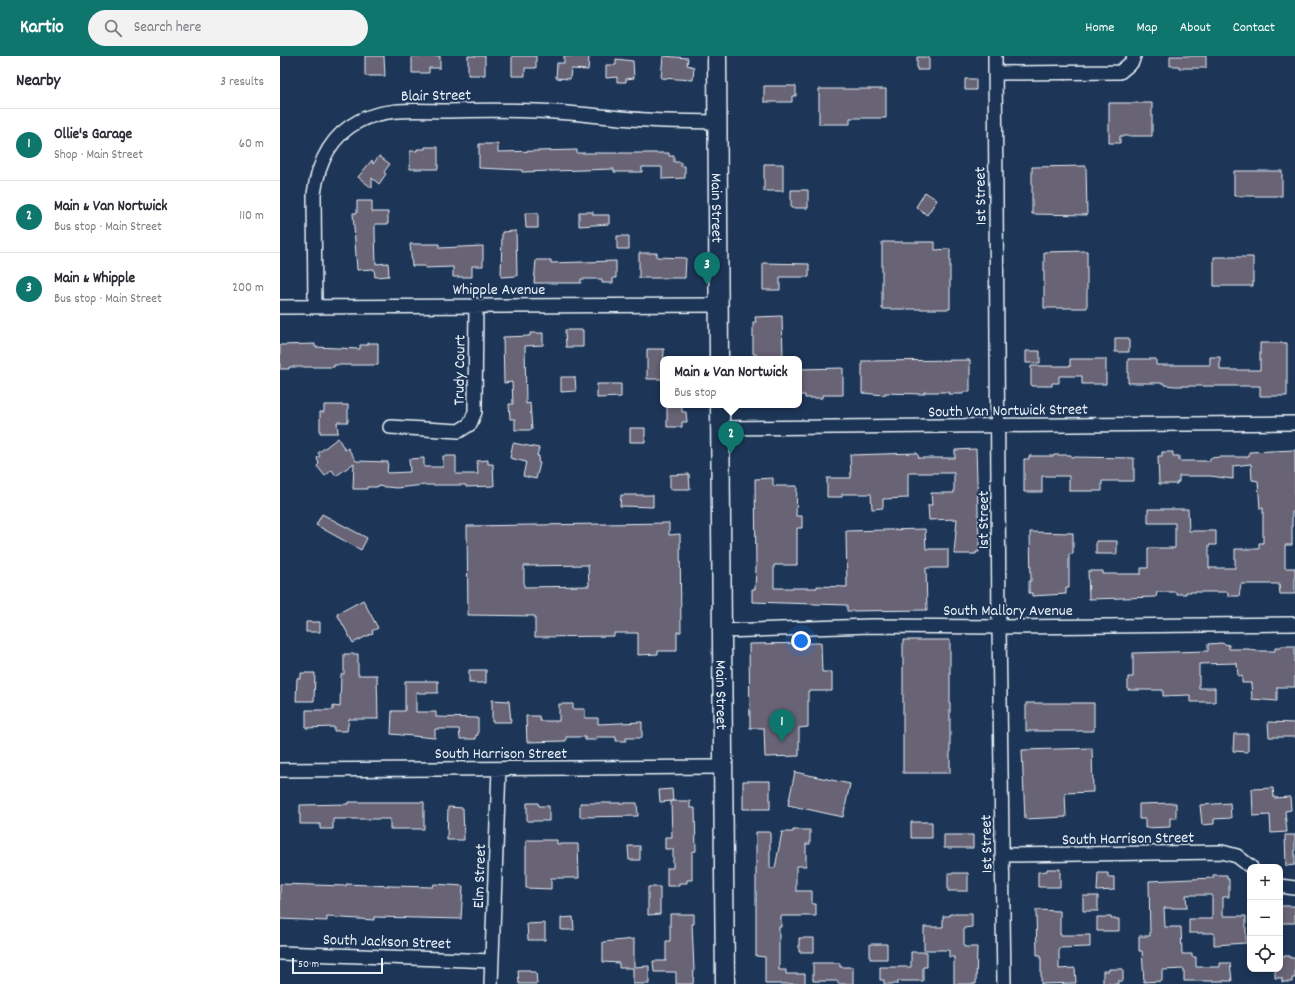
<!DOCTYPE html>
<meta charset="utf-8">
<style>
body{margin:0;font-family:Dekko,sans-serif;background:#f2f2f3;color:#2b2b33}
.controls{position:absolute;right:12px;bottom:12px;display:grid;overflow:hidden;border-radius:8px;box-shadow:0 2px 6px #0003}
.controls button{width:36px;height:36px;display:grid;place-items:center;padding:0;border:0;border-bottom:1px solid #e1e1e2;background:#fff;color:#2b2b33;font:20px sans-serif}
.scale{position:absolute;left:12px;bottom:10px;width:91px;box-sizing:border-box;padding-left:4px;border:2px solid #e8f1f8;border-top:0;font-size:11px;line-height:14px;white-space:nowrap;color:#e8f1f8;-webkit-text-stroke:3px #1d3557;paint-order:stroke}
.you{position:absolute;left:521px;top:585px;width:14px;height:14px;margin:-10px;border:3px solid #fff;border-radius:50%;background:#1a73e8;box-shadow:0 0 0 6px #1a73e833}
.badge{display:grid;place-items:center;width:26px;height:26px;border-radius:50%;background:#0f766e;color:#fff;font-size:13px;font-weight:700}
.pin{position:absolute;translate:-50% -33px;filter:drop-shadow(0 1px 2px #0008)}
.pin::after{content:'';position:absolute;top:21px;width:14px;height:12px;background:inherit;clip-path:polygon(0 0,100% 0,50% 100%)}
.popup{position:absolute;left:380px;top:300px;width:142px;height:52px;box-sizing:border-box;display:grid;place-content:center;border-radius:8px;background:#fff;filter:drop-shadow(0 1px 3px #0005);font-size:13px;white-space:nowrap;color:#7c7c81}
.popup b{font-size:15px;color:#2b2b33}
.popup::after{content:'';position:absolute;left:50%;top:100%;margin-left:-8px;border:8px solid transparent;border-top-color:#fff}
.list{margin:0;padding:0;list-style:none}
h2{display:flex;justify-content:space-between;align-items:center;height:52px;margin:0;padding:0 16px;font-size:17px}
h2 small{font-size:13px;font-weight:400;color:#7c7c81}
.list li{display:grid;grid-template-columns:26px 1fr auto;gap:12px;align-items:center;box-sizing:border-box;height:72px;padding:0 16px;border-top:1px solid #e1e1e2}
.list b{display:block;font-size:15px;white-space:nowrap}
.list p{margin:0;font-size:13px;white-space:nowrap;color:#7c7c81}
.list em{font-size:13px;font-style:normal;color:#7c7c81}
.icon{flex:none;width:22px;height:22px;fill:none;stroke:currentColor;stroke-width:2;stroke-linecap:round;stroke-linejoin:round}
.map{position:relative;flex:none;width:1015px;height:928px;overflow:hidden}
header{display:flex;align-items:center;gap:24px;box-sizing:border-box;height:56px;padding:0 20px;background:#0f766e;color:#fff}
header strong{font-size:19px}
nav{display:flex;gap:22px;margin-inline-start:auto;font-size:14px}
.search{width:280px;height:36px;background:#f2f2f3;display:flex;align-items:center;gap:10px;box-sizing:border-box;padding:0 14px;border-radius:22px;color:#7c7c81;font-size:15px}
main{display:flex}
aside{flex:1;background:#fff}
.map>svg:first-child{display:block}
.building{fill:#686474;stroke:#e8f1f8;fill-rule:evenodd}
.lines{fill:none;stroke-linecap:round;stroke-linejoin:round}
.street-casing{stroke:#e8f1f8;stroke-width:16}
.secondary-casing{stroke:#e8f1f8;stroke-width:21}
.street{stroke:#1d3557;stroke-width:13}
.secondary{stroke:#1d3557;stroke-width:18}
.labels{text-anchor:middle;stroke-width:4;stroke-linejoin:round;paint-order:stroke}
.street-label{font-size:16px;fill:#e8f1f8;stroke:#1d3557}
</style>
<header>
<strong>Kartio</strong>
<div class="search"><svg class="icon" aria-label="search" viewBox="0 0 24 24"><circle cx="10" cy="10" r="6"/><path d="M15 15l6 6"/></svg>Search here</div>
<nav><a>Home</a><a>Map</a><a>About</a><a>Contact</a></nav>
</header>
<main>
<aside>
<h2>Nearby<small>3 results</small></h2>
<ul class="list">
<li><span class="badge">1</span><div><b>Ollie's Garage</b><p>Shop · Main Street</p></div><em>60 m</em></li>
<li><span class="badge">2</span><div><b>Main &amp; Van Nortwick</b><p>Bus stop · Main Street</p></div><em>110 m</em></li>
<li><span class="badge">3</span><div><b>Main &amp; Whipple</b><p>Bus stop · Main Street</p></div><em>200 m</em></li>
</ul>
</aside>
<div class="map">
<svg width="1015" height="928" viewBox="0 0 1015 928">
<rect width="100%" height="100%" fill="#1d3557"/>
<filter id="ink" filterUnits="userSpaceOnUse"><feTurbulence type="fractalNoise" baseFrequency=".025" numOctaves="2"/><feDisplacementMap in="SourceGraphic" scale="8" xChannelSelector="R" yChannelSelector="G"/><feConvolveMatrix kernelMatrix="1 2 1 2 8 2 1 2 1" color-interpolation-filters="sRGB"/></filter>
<g filter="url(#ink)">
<path class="building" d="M85,0H104L105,20H85Z
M132,0H160V12H149V17H132Z
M188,0H205V19H188Z
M232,0H256V12H245V20H232Z
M284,0H309L308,14L291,13L290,23L276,22L277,7H284Z
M383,0L408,2L407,9L414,11L413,24L381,22Z
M890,0H926V12H899V10H890Z
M637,1H649V14H637Z
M336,3L353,5L354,22L346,23V26H337V21L326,22V9H336Z
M685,23H696V34H685Z
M484,30H516V40H512V46H484Z
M539,33H606V62H570V68H539Z
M829,47H872V80H840V87H829Z
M199,88H218V96L297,94V97H389V100H394V106H401V110H405V122L382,123V111H362V116H334V113L242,116V114L199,112Z
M145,91H158V113H130V95H137V93H145Z
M99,100L110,108L104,116L106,118L99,128L92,122V132L78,121L92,104L93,108Z
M484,108H503V135H484Z
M806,110L807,159L752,158V111Z
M954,115H1002V140H954Z
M511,134H528V152H511Z
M645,136L657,144L647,159L636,151Z
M77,145H92V156H108V168H95V177L96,208L108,207L109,220L95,221L94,213L77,214L73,157H77Z
M299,156H313V159H329V168L299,170Z
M245,157H258V172H246Z
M236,175L237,220L221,221L222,176Z
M337,180H349V193H337Z
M602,186H655V194L670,193V253H602Z
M130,188H159V192L203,190V210H192V221H173V211L145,212V210H132Z
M807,195V252H764V196Z
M359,197H377V201L406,202L405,222H359Z
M934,201H973V230H934Z
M256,204H271V207L336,205V222H333V227H322V223H301V227H254Z
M483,207L529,208V221H500V234H483Z
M502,260L503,303H476V298H473V266H476L475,261Z
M285,274H303V291H286Z
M250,277H263V289L245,290L246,348L250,347L252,374H235V363H230L229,348H233L232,326L224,327L223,281L250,280Z
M835,282H849V296H835Z
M88,287H98V309H54V311H9V313H0V289L35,288V291L80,293V289H88Z
M980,287H1007V340H980V330H895L884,329V327H848V303H876V309H930V301H940V314H980Z
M367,293H384L383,323H367Z
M746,295H760V307H746Z
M790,303H826V328H802V320H779V327H772V330H751V310H790Z
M690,304V336H683V338H668V336H644V338L605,337V339L582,337V305Z
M563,312V339H542V342H525V339H519V313Z
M281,321H295L296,335L281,336Z
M317,328H341V341L317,342Z
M44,349H68V366H57L58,377H40V356H44Z
M387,351H402V356H406L407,366H402V371H387Z
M350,372H365V386H350Z
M58,382L65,394L68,392L76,405L108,406L107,417L130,416L129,403L144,402V411H163V400H176V418H198L197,405L208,404V408H213L214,430L186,431V429H145L116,432L97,430V431H87V433H73L74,407L56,420L52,414L45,420L37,410L39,408L37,402L40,400L38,397Z
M233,387L259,392L257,400H259L258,406L260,407L256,423L243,420L246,406L230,402Z
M696,393L699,484V496H696V498H674L677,463L649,464L648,449H652L651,437H674V417H628V442L603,443V452L592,453L591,438H562V441H547V422H571L570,399L637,397L639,402H675V394Z
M1015,394V456H1012V489H1005V512H1015V538H1000L999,528H961L959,540H948V536H906V538H896V536H877L876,541L809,543L808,515H823V518H861V512H868V492H895V467H868V453H908L909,475H936V489H929V512H955V493H979V487H983V452L980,453L978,425L972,424L971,408L953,410V423L930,420H899V426H897V428H879L878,400H882V396H893V400H899V405H930V402L940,401H969V396Z
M774,399H791V401L854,402V425H822V435H789V420H762V436H744V403H749V400H774Z
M409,418L410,433H390V419Z
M493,422V430H517L516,460H522V472H517V509H494V532H537V530L567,531L566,475L645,473L646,493H668V512H646L647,554L567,555V549L472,546V533H475L476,512L475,423Z
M341,439H373V451L340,450Z
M42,458L87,482L81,494L36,469Z
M389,467V479L400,478L401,576H397V595H378V598L358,599V577H334V580L255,581V560L188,559L187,470ZM308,509L309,530L244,531V510Z
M750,476L793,477V498H789V532H786V538L752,540V537H749V525H751Z
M816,485H837V498H816Z
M83,544L98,572L92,575L93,577L73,587L57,558Z
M26,566H40V576H26Z
M623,584H670V717H623Z
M541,587L542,616H552V635H528V671L519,672V700L485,701L484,672H470L469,588Z
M941,587L949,589V593H969L975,595H995V592H1001V590H1015V631H997V645L972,643L971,627H962V620H958L957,607L919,608V632H935V646H910V639L883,640V634H848V621H853V597L928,595V588Z
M64,598H78V619H97L98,663H69L67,675H54V671L26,672V654H53V650L60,651L61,618H64Z
M189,614H206V627H189Z
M21,617H35L34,645H16L17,622H21Z
M125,625H158V637H136V656H156V661L198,662V679H196V683H180L179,673H155V682L111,678L112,655H125Z
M212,644L229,645L231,666H212Z
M746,647H814V675H746Z
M279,648H293V653H305V662H318V668L362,666V682H346V685H336V681H316V684H305V681H286V685L247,686L246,660H259L260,665H279Z
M988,666L1015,667V681H989Z
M954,678H968V696L953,695Z
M812,692L813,736L785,737L786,761L745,763L742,694Z
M515,716L570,728L563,761L508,749Z
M463,725H490V753H463Z
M993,732L994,742L1010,741L1011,754L1005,755L1007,776L991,777L990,759L973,760L972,733Z
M392,733L393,745L380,746L379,734Z
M391,745H410V752H415L416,795L412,796V824H407V827H399V830H387V812H393V793H385V781H392Z
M68,746H144V773H110V763H53V773H40V768H20V749L68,748Z
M247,747H258L259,750H269V765H247Z
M300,747H357L358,760L300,761Z
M896,747V762H890V771L865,772V763H859V748Z
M950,747L951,762L934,763V768L922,769L920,749Z
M168,751L183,752L184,784H167Z
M631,766H652V782H631Z
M513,774H530V788H526V810H516V835H532V848H536V860H501V871H499V914H506V918H525V928H485V901L476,900V776H490V812H495L502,776H513Z
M664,779H693V792H664Z
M1005,779H1015V809L1006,810Z
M246,784H277V788H298L299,822H271V833L246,832Z
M348,790H360V804H349Z
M767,813H780V831H758V816L767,815Z
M668,817H688V835H668Z
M818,817H828V821H834V834L817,835Z
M933,819H947V823H949V841H943V860H966V887L934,889V877H909V863H932V839H906L907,852H884L885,871H901L902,898H912V901H916V911H940V907H950L952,925H904V913L882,914V925L864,926L862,895H859V880H870L869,825L933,822Z
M0,828L66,830V828L112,830L153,831L154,828L183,830L181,863L94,861V864L47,861V865L0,863Z
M368,831H380V858L368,859Z
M803,840H818V855H803Z
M1000,850H1015V867H1000Z
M756,854L780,855V879H810V891L779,892V913L795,912L796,927L761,928V899H757Z
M390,858H414V868H412L414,914L413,928H396V916H374L373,905H386V885H390Z
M670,858H692V871L684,872V891H697L696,928H674V901H669V894H644V871H663V860H670Z
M293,861L294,874H281V862Z
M817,861H831V863H839V875H817Z
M265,867V884H248L247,868Z
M519,882H534V896H519Z
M354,883V911L369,910V928H353V912H339V907L323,906V886Z
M590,888H607V903H590Z
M631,896H647V911H643V925H618V928H604V924H600V911H631Z
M1000,900H1010V902H1015V922H1012V926H1002V922H995V913H1000Z
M533,907H560V911H573V928H558V925H533Z
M829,913H843V925H838V928H823V915H829Z
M238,914H250V916H256L257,928H239Z"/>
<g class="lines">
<g class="street-casing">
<path id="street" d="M715,0L719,571L724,928
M716,17L840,16L852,6L854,0
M0,251L438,249
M35,251L34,138C38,107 50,80 79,65C106,51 139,55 168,55C197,54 227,54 256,55C293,56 330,62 367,64C390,66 414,65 437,66
M110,371L179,375L190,368L195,356L196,249
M441,372L1015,367
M442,575L591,570L719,571L1015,568
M0,714L442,711
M722,799L942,796L957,800L971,811
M1000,830L1015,832
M0,897L212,905
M211,928L219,713"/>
</g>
<g class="secondary-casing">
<g id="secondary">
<path id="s1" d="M437,0L439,303"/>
<path id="s2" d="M440,349L445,928"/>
</g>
</g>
<use href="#street" class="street"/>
<use href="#secondary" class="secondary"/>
</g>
</g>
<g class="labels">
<g class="street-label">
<text transform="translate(156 38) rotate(-1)" y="6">Blair Street</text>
<text transform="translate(699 140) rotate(-91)" y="6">1st Street</text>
<text dy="6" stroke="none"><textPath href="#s1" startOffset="152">Main Street</textPath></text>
<text x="219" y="238">Whipple Avenue</text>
<text transform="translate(178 314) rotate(-89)" y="6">Trudy Court</text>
<text transform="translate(728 353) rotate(-1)" y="6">South Van Nortwick Street</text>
<text transform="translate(702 464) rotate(-90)" y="6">1st Street</text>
<text x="728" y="559">South Mallory Avenue</text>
<text dy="6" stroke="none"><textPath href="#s2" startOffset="290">Main Street</textPath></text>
<text x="221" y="702">South Harrison Street</text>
<text transform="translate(848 781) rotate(-1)" y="6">South Harrison Street</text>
<text transform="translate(705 788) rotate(-91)" y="6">1st Street</text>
<text transform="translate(198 820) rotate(-88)" y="6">Elm Street</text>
<text transform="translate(107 884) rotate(2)" y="6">South Jackson Street</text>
</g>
</g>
</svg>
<div class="controls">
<button>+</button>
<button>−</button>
<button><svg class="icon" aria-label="locate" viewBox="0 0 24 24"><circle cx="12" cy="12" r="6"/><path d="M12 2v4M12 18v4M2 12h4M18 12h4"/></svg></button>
</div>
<div class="scale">50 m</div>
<div class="you"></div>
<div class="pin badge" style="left:502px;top:686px">1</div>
<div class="pin badge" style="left:451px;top:398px">2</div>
<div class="popup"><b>Main &amp; Van Nortwick</b>Bus stop</div>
<div class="pin badge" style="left:427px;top:229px">3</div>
</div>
</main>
